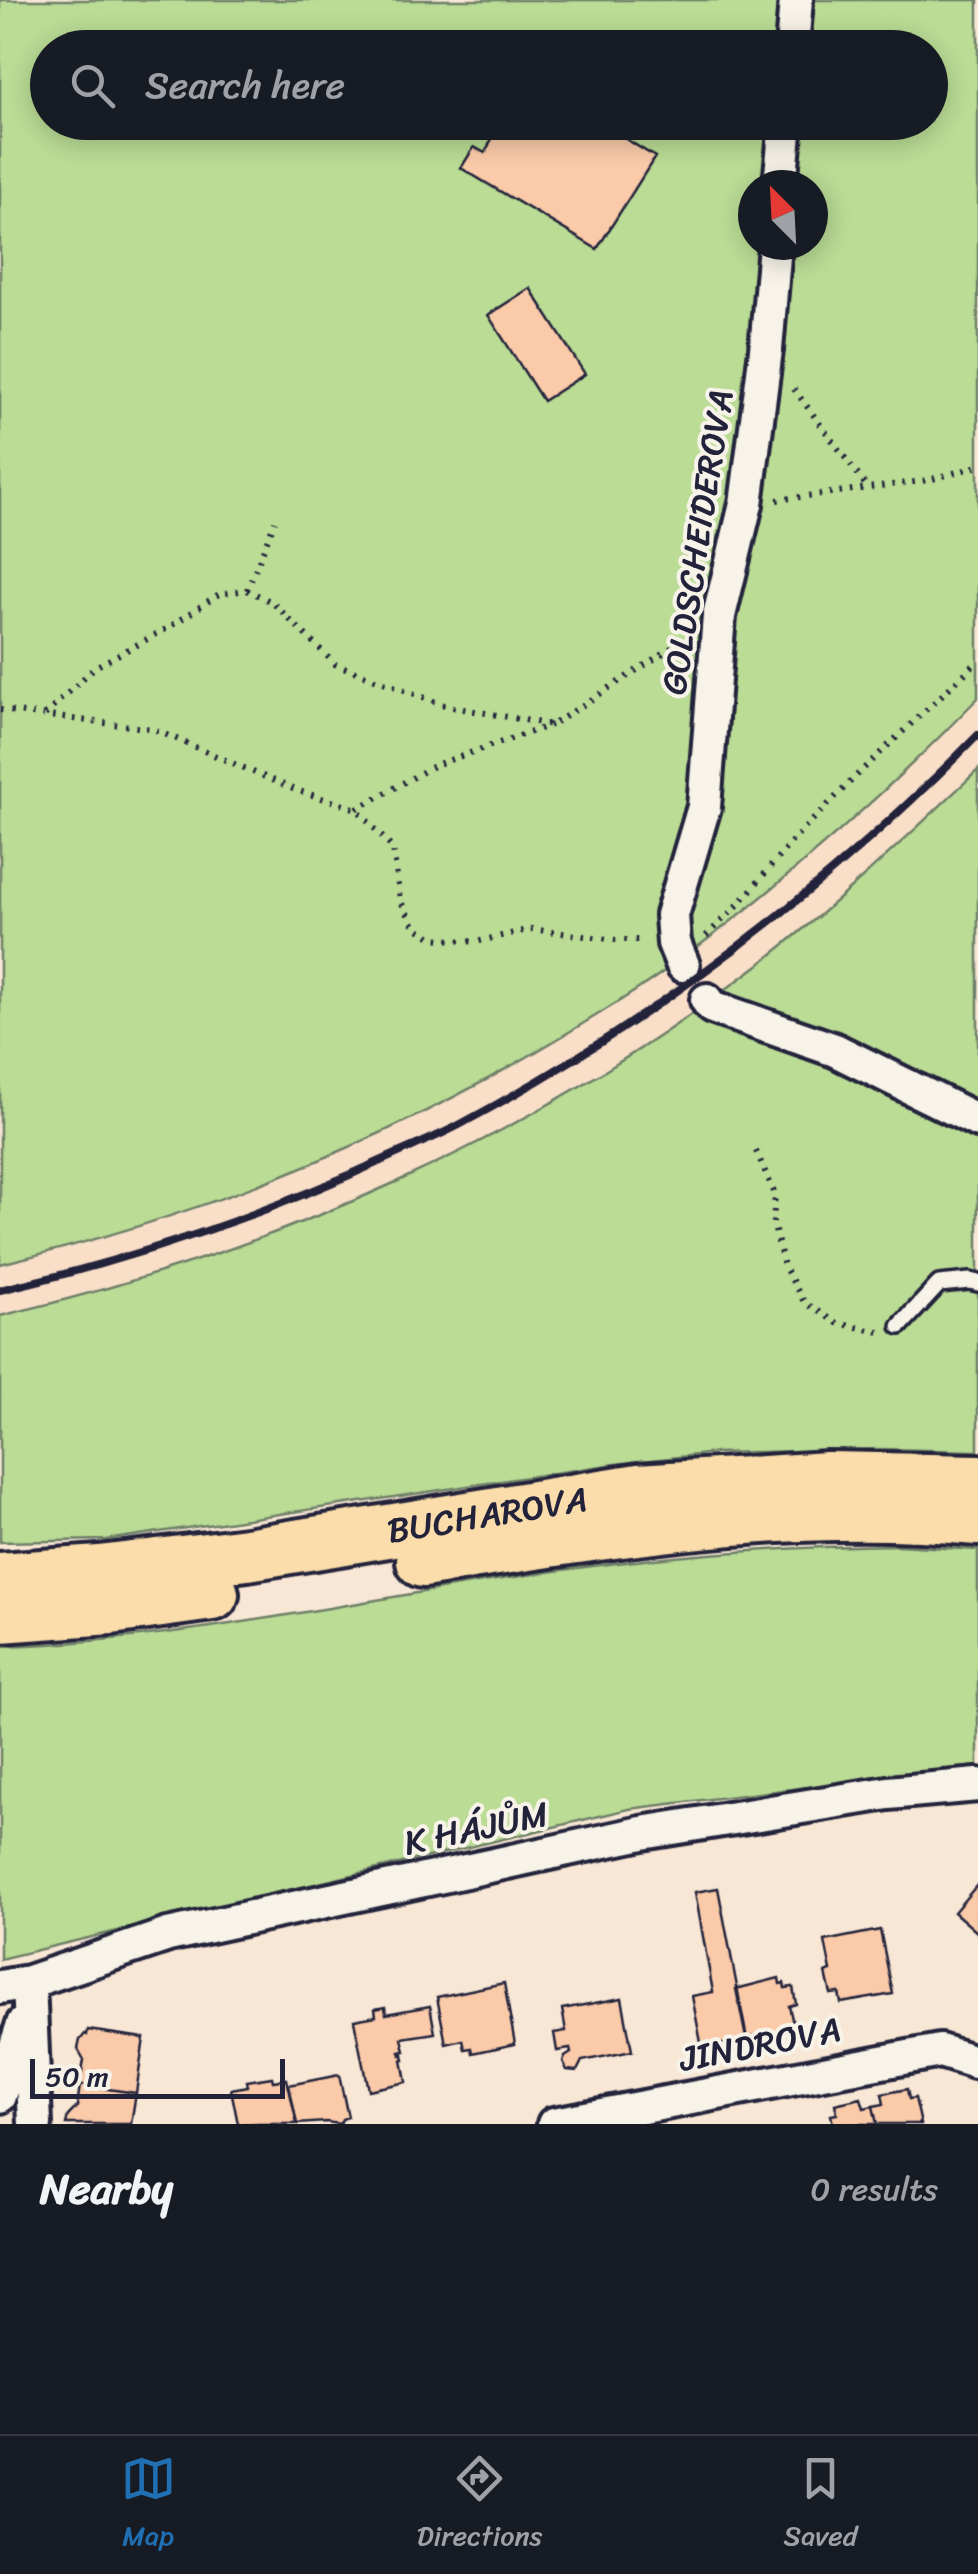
<!DOCTYPE html>
<meta charset="utf-8">
<style>
body{margin:0;font-family:Sriracha,sans-serif;background:#242831;color:#f1f3f6}
.compass{position:absolute;left:738px;top:170px;width:90px;height:90px;border-radius:50%;background:#171b24;box-shadow:0 5px 25px #0003;rotate:336deg}
.scale{position:absolute;left:30px;bottom:25px;width:255px;box-sizing:border-box;padding-left:10px;border:5px solid #22223b;border-top:0;font-size:28px;line-height:35px;white-space:nowrap;color:#22223b;-webkit-text-stroke:8px #f7f3e8;paint-order:stroke}
.list{margin:0;padding:0;list-style:none}
h2{display:flex;justify-content:space-between;align-items:center;height:130px;margin:0;padding:0 40px;font-size:42px}
h2 small{font-size:32px;font-weight:400;color:#9ea1a6}
.icon{flex:none;width:55px;height:55px;fill:none;stroke:currentColor;stroke-width:2;stroke-linecap:round;stroke-linejoin:round}
.map{position:relative;flex:none;width:978px;height:2124px;overflow:hidden}
.search{position:absolute;background:#171b24;box-shadow:0 5px 25px #0003;left:30px;right:30px;top:30px;height:110px;display:flex;align-items:center;gap:25px;box-sizing:border-box;padding:0 35px;border-radius:55px;color:#9ea1a6;font-size:38px}
.sheet{height:310px;background:#171b24}
nav{display:flex;justify-content:space-around;align-items:center;box-sizing:border-box;height:140px;border-top:2px solid #363941;background:#171b24;font-size:28px;color:#9ea1a6}
nav a{display:grid;justify-items:center;gap:5px}
nav .on{color:#1f6fb2}
.map>svg:first-child{display:block}
.built{fill:#f9dec8}
.green{fill:#badc95;stroke:#6e7f68;stroke-width:2.5;fill-rule:evenodd}
.building{fill:#facaa9;stroke:#22223b;stroke-width:2.5}
.lines{fill:none;stroke-linecap:round;stroke-linejoin:round}
.service-casing{stroke:#22223b;stroke-width:22}
.minor-casing{stroke:#22223b;stroke-width:40}
.primary-casing{stroke:#22223b;stroke-width:60}
.path{stroke:#22223b;stroke-width:6;stroke-dasharray:2.5 8;stroke-linecap:butt}
.service{stroke:#f7f3e8;stroke-width:15}
.minor{stroke:#f7f3e8;stroke-width:32}
.primary{stroke:#fbddab;stroke-width:52}
.rail{stroke:#22223b;stroke-width:8}
.labels{text-anchor:middle;stroke-width:8;stroke-linejoin:round;paint-order:stroke}
.street-label{font-size:35px;fill:#22223b;stroke:#f7f3e8}
</style>
<div class="map">
<svg width="978" height="2124" viewBox="0 0 978 2124">
<rect width="100%" height="100%" fill="#f8e7d5"/>
<filter id="ink" filterUnits="userSpaceOnUse"><feTurbulence type="fractalNoise" baseFrequency=".01" numOctaves="2"/><feDisplacementMap in="SourceGraphic" scale="20" xChannelSelector="R" yChannelSelector="G"/><feConvolveMatrix kernelMatrix="1 2 1 2 8 2 1 2 1" color-interpolation-filters="sRGB"/></filter>
<g filter="url(#ink)">
<path class="built" d="M978,698V770L874,869L798,933L690,1016L638,1050L470,1148L347,1204L222,1253L86,1296L0,1316V1264L73,1247L206,1206L327,1158L447,1102L611,1007L661,974L726,926L950,727Z"/>
<path class="green" d="M0,0H978V698C881,798 777,891 663,972C630,996 595,1016 561,1037C387,1142 198,1217 0,1264ZM48,48H930V122H48ZM753,185H813V245H753Z
M978,770V1451L880,1449L715,1453L615,1464L106,1540L0,1542V1316C273,1252 534,1138 757,966C835,906 906,838 978,770Z
M899,1545L978,1550V1766L629,1809L0,1959V1646C176,1642 354,1601 528,1575C651,1556 774,1547 899,1545Z"/>
<path class="building" d="M500,122H598L655,157L597,249L461,168L474,147L485,153Z
M530,288L585,374L543,401L488,315Z
M978,1884V1933L954,1912Z
M718,1888L748,2044L730,2048L729,2043L702,2048L692,1996L713,1992L695,1892Z
M880,1930L893,1994L841,2003L839,1993L831,1994L826,1973L831,1971L825,1941Z
M779,1978L780,1984L784,1983L785,1988L793,1987L796,2004L789,2006L794,2028L746,2038L736,1989Z
M504,1983L515,2044L473,2053L472,2048L465,2049L463,2040L446,2044L437,1997Z
M622,1998L632,2051L582,2061L577,2071L567,2070L563,2062L565,2057L571,2053L570,2049L557,2051L554,2033L566,2031L562,2009Z
M430,2006L435,2033L402,2038L405,2051L400,2052L401,2055L403,2054L404,2060H402L406,2082L368,2090L354,2020L376,2016L375,2009L385,2007L386,2014Z
M88,2030L144,2038L136,2093L80,2085L84,2060L78,2049L80,2040L85,2034L87,2035Z
M339,2075L348,2117L342,2119L340,2124L326,2122L297,2124L289,2085Z
M272,2077L273,2081L287,2079L297,2124H238L231,2089L247,2086L246,2081Z
M80,2085L136,2093L131,2124H66L68,2116L77,2107Z
M907,2089L909,2099L915,2098L921,2124H877L873,2106L884,2104L882,2094Z
M861,2098L864,2108L873,2106L877,2124H833L831,2115L837,2114L835,2104Z"/>
<g class="lines">
<g class="service-casing">
<path id="service" d="M900,1326L939,1284L970,1281L978,1283"/>
</g>
<g class="minor-casing">
<path id="minor" d="M792,48L796,0
M780,185L786,122
M683,965L674,943L672,915L704,807L719,616L746,504L766,350L775,245
M707,1000L712,1007L835,1050L978,1121
M29,1982L35,2124
M0,1987L29,1982L168,1935L642,1833L888,1793L978,1785
M0,2096L23,2024
M554,2124L940,2051L975,2062"/>
</g>
<g class="primary-casing">
<g id="primary">
<path d="M423,1561C605,1531 793,1501 978,1519"/>
<path id="s1" d="M0,1579L100,1572L247,1554L639,1490L828,1478L978,1481"/>
<path d="M0,1616L111,1608L212,1594"/>
</g>
</g>
<path class="path" d="M794,389L867,487
M777,500L929,480L978,466
M247,590L275,521
M0,710L153,729L293,789L357,809L393,849L400,900L415,927L433,938L476,942L531,929L616,940H644
M45,715L95,667L168,628L219,594L247,590L272,602L335,664L447,706L552,725L685,639
M357,809L435,765L551,725
M706,936L739,904L794,839L861,771L978,661
M756,1151L775,1194L773,1223L784,1266L804,1302L837,1323L880,1332"/>
<use href="#service" class="service"/>
<use href="#minor" class="minor"/>
<use href="#primary" class="primary"/>
<path class="rail" d="M0,1290C133,1259 262,1216 385,1159C411,1147 437,1137 461,1124C654,1021 825,891 978,735"/>
</g>
</g>
<g class="labels">
<g class="street-label">
<text transform="translate(697 542) rotate(-81)" y="12">GOLDSCHEIDEROVA</text>
<text dy="12" stroke="none"><textPath href="#s1" startOffset="492">BUCHAROVA</textPath></text>
<text transform="translate(476 1828) rotate(-12)" y="12">K HÁJŮM</text>
<text transform="translate(760 2044) rotate(-11)" y="12">JINDROVA</text>
</g>
</g>
</svg>
<svg class="compass" viewBox="-18 -18 36 36"><path d="M0-13l5 13h-10z" fill="#e53935"/><path d="M0 13l5-13h-10z" fill="#9ea1a6"/></svg>
<div class="scale">50 m</div>
<div class="search"><svg class="icon" aria-label="search" viewBox="0 0 24 24"><circle cx="10" cy="10" r="6"/><path d="M15 15l6 6"/></svg>Search here</div>
</div>
<section class="sheet">
<h2>Nearby<small>0 results</small></h2>
<ul class="list">
</ul>
</section>
<nav>
<a class="on"><svg class="icon" aria-label="map" viewBox="0 0 24 24"><path d="M3 6l6-2 6 2 6-2v14l-6 2-6-2-6 2zM9 4v14M15 6v14"/></svg>Map</a>
<a><svg class="icon" aria-label="directions" viewBox="0 0 24 24"><path d="M12 3l9 9-9 9-9-9zM9 14v-3h6M13 9l2 2-2 2"/></svg>Directions</a>
<a><svg class="icon" aria-label="saved" viewBox="0 0 24 24"><path d="M7 4h10v16l-5-4-5 4z"/></svg>Saved</a>
</nav>
